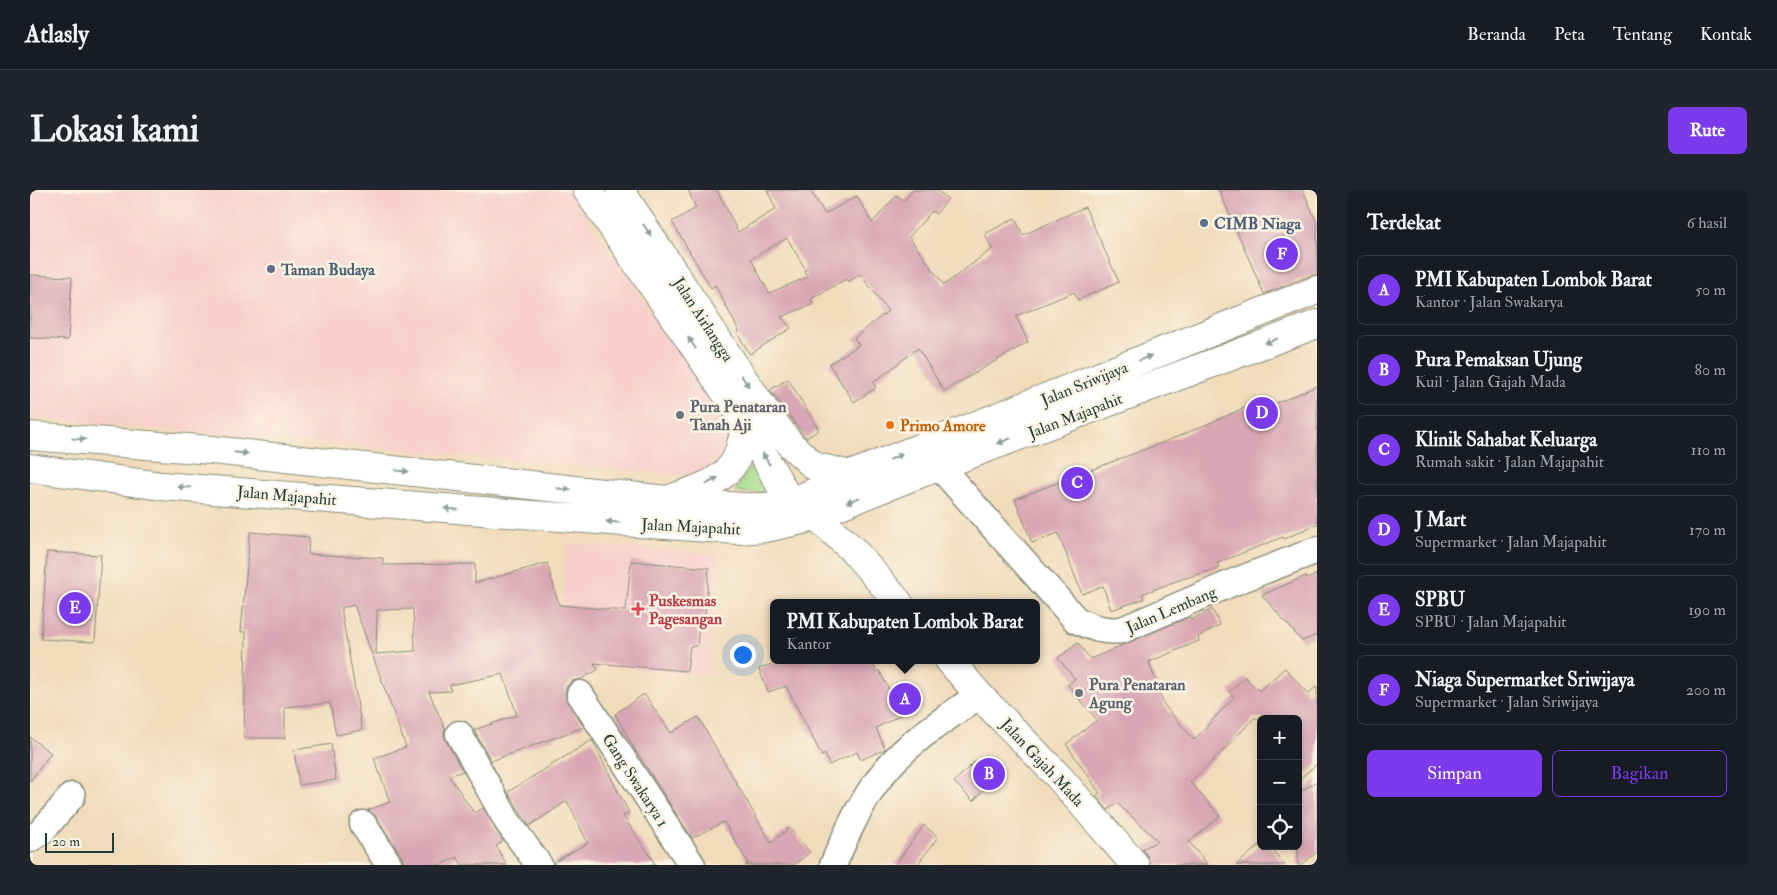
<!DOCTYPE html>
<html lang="id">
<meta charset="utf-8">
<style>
body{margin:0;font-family:"IM FELL Double Pica",serif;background:#20242c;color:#f1f3f6}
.controls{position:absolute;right:15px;bottom:15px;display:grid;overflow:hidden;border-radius:8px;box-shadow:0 2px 8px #0003}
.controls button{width:45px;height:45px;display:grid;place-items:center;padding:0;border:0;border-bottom:1px solid #363941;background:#171b24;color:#f1f3f6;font:25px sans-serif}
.scale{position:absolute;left:15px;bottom:12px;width:69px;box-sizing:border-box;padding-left:5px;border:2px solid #1f3d34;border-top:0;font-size:14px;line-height:18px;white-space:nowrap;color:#1f3d34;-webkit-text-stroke:4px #fcf5e5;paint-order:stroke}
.you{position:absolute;left:712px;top:464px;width:18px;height:18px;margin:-12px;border:4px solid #fff;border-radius:50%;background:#1a73e8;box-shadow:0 0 0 8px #1a73e833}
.badge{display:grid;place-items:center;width:32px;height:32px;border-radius:50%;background:#7c3aed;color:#fff;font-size:16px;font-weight:700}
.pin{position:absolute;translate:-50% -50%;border:2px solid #fff;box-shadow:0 1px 5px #0006}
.popup{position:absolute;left:740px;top:409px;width:270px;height:65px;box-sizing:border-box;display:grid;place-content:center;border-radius:8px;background:#171b24;filter:drop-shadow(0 1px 4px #0005);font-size:16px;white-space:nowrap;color:#9ea1a6}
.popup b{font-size:19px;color:#f1f3f6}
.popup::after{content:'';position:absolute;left:50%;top:100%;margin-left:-10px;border:10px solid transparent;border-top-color:#171b24}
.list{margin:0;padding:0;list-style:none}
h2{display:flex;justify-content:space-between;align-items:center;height:65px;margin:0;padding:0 20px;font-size:21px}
h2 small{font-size:16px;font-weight:400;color:#9ea1a6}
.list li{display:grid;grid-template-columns:32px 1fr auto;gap:15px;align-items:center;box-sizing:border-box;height:70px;margin:0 10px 10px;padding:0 10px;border:1px solid #363941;border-radius:8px}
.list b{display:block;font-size:19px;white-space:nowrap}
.list p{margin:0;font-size:16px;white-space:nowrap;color:#9ea1a6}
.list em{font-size:16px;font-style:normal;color:#9ea1a6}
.actions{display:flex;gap:10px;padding:15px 20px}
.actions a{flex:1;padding:11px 0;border:1px solid #7c3aed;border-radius:8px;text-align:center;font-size:18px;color:#7c3aed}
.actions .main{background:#7c3aed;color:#fff}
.icon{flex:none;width:28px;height:28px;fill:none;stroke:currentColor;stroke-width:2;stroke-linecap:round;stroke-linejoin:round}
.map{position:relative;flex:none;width:1287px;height:675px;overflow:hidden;border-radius:8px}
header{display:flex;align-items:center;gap:30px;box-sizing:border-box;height:70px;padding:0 25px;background:#171b24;border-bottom:1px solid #363941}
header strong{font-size:24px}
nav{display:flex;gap:28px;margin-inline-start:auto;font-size:18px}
.intro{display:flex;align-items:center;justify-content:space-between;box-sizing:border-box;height:120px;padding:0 30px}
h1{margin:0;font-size:35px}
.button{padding:12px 22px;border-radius:8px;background:#7c3aed;color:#fff;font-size:18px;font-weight:700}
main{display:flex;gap:30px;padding:0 30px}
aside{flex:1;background:#171b24;border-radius:8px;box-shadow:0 2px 8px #0003}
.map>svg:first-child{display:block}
.built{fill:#f7d0cb}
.green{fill:#a5db8c;stroke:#628c60}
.building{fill:#d8a6b4;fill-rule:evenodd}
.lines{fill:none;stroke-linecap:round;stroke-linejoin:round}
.minor-casing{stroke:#888c78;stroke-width:29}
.major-casing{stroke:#888c78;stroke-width:30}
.minor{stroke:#fff;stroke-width:26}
.major{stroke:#fff;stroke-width:28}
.oneway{fill:#8f9e9a}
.service-dot{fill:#5c6f8a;stroke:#fcf5e5;stroke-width:2}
.worship-dot{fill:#6b7280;stroke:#fcf5e5;stroke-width:2}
.food-dot{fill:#e8710a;stroke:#fcf5e5;stroke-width:2}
.health-dot{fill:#e0444e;stroke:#fcf5e5;stroke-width:2}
.labels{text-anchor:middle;stroke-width:5;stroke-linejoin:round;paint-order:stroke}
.service-label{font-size:16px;font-weight:bold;fill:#4e5e75;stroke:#fcf5e5;text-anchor:start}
.street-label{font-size:16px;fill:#1f3d34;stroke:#fcf5e5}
.worship-label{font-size:16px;font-weight:bold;fill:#5b616d;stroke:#fcf5e5;text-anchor:start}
.food-label{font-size:16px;font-weight:bold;fill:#c56008;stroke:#fcf5e5;text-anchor:start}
.health-label{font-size:16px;font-weight:bold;fill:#be3a42;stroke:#fcf5e5;text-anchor:start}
</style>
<header>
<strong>Atlasly</strong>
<nav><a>Beranda</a><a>Peta</a><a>Tentang</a><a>Kontak</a></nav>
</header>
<div class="intro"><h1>Lokasi kami</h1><a class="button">Rute</a></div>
<main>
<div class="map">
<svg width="1287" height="675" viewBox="0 0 1287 675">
<rect width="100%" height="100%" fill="#fcf5e5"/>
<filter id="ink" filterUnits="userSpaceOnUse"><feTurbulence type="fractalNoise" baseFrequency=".02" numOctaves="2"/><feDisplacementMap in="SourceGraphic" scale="10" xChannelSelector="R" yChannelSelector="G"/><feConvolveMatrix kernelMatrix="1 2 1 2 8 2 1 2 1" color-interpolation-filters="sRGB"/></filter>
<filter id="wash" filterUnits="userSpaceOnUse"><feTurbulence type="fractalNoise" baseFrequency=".0096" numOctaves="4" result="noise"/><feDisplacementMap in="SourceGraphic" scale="20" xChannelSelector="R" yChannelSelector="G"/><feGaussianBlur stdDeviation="1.12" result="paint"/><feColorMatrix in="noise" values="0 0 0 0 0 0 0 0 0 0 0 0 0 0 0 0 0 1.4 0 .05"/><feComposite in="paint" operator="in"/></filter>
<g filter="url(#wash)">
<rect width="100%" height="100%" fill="#f0dcbb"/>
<path class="built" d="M0,0H537L703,236L698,265L682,277L651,285L0,228Z
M537,353L688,364L678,485L528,474Z"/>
<path class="green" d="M724,271L747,303L705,302Z"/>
<g id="blocks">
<path class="building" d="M658,0H687L708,42L746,19L737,0H780L795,24L827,6L842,33L867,5L874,11L883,0H906L918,9L906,24L902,21L879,47L914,95L962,59L955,44L985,28L993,45L1055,17L1089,92L1048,110L1044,102L986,126L998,152L914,201L888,158L843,193L846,198L824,212L799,174L829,155L824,148L858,121L830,84L818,92L816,89L781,109L783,114L751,127L761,138L720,164L707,143L709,141L685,95L681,98L642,32L666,18ZM757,48L776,80L774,81L778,87L739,103L721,69Z
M1189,0H1273L1287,33V85H1281L1234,104Z
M0,85L42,87L38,150L0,148Z
M758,189L789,240L776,248L740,200Z
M1287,196V334L1254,349L1253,347L1187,373L1189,378L1149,390L1112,404L1114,409L1081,420L1073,396L1052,404L1028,343L1002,353L985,309L1152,245L1219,216L1223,223Z
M220,342L279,347L278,364L353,368V375L445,374V393L517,373L529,415L596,421L601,371L679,378L675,425H670L667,456H660L657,481L564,473L568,480L551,489L542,491L536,497L535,505L537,512L554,537L461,571L444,540L487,525L473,484L420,495L421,501L399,502L415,539L414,544L416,551L433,581L419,586L444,623L453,618L473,651L466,656L477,675H432L427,667L410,675H374L372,667L346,626L338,620L360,612L344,568L376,557L324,415L311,418L332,540L306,545L300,513L255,517V548H214L216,442H211ZM383,419L385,461L346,464L347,420Z
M17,362L71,365L65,452L11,449Z
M1287,384V445L1272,451L1232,405L1276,386L1277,389Z
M1182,419L1190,435L1168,447L1169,451L1119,472L1134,515L1164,550L1204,507L1199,502L1215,487L1229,501L1255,478L1278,504L1287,496V574L1268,590V529L1224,528L1195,559L1160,592L1190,626L1159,652L1178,675H1120L1117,665L1112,659L1128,651L1087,613L1078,620L1066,606L1070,603L1036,554L1067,530L1038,495L1045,489L1028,468L1048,453L1060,469L1159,427L1161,430Z
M752,470H841L847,482L849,480L872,524L846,538L855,559L831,570L827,562L799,575L795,564L792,566L756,496L738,502L729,479Z
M614,504L641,543L668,527L741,653L759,638L780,662L764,675H715L718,673L694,632L662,648L604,558L585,524Z
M0,547L21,563L0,591Z
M562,550L599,623L593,626L626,675H524V672L558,653L537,611L499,636L478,602Z
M301,554L306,590L269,595L264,560Z
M944,572L963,590L943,611L924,592Z
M1287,591V662L1271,675H1268V603Z
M894,635L908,647L887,675H865Z
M1231,654V656H1239L1255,675H1206Z"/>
</g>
</g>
<g filter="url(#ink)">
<use href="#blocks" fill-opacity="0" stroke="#888c78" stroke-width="1"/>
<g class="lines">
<g class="minor-casing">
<path id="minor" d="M909,276L1046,430C1064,438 1072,442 1092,440L1204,392L1287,360
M550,504L662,675
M429,544L477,631L509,675
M333,634L359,675
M0,649L11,642L42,606
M803,675C818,640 835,602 862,573C887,546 920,526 949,505"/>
</g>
<g class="major-casing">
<path id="major" d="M557,0L709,222L760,312L785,325L824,361L869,413
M590,0L706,178L740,228L761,255L784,276L821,285
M0,246L182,260L672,314C693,316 714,318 734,317C764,315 794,297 821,285L1287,100
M0,278L132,296L593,332L707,340L735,338L772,330L909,276L1287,134
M640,309C661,301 693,293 705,271C711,260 713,246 716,233
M919,470L949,505L1028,586L1105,675"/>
</g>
<use href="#minor" class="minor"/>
<use href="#major" class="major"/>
</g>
<defs><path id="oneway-solid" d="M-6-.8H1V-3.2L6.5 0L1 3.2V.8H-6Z" transform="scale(1.25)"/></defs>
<g class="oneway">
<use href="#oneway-solid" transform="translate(617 40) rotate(57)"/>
<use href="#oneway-solid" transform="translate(1241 151) rotate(159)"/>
<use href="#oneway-solid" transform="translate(662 153) rotate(-124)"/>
<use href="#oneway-solid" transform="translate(1115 168) rotate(-22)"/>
<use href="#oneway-solid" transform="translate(715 191) rotate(56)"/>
<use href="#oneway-solid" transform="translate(49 249) rotate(4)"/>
<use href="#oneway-solid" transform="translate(974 251) rotate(159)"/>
<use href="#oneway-solid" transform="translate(211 263) rotate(6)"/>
<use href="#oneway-solid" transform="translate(866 267) rotate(-22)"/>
<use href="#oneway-solid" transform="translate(736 269) rotate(-122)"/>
<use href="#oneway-solid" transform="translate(372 281) rotate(6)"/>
<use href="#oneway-solid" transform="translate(682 291) rotate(-30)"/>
<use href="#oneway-solid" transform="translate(154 297) rotate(-176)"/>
<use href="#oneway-solid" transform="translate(534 299) rotate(6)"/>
<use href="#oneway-solid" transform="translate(823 310) rotate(159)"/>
<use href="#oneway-solid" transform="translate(421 319) rotate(-175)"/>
<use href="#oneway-solid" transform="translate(583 332) rotate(-175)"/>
</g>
</g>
<g class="service-dot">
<circle cx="1174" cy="33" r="5"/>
<circle cx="241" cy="79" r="5"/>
</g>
<g class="worship-dot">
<circle cx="650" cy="225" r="5"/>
<circle cx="1049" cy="503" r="5"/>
</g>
<circle class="food-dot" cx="860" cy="235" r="5"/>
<path class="health-dot" d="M605.5 411.5h5v5h5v5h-5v5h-5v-5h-5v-5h5z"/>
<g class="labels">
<g class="service-label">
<text x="1184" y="39">CIMB Niaga</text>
<text x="251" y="85">Taman Budaya</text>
</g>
<g class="street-label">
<text transform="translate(674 129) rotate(57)" y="6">Jalan Airlangga</text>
<text transform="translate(1054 193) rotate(-22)" y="6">Jalan Sriwijaya</text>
<text transform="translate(1045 225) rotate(-21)" y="6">Jalan Majapahit</text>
<text transform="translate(257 305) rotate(5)" y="6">Jalan Majapahit</text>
<text transform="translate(661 336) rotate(3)" y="6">Jalan Majapahit</text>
<text transform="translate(1141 419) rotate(-23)" y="6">Jalan Lembang</text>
<text transform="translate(1013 572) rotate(47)" y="6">Jalan Gajah Mada</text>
<text transform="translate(606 590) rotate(57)" y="6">Gang Swakarya 1</text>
</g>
<g class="worship-label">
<text x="660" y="222">Pura Penataran<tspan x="660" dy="18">Tanah Aji</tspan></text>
<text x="1059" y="500">Pura Penataran<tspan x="1059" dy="18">Agung</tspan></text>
</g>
<g class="food-label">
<text x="870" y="241">Primo Amore</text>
</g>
<g class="health-label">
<text x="619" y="416">Puskesmas<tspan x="619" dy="18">Pagesangan</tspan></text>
</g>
</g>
</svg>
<div class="controls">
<button>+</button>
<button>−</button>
<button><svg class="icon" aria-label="locate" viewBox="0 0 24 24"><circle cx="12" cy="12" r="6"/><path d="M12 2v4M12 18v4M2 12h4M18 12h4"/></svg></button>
</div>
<div class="scale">20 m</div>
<div class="you"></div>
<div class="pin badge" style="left:875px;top:509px">A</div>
<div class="popup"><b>PMI Kabupaten Lombok Barat</b>Kantor</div>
<div class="pin badge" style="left:959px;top:584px">B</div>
<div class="pin badge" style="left:1047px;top:293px">C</div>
<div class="pin badge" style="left:1232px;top:223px">D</div>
<div class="pin badge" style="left:45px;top:418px">E</div>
<div class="pin badge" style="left:1252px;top:64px">F</div>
</div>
<aside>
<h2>Terdekat<small>6 hasil</small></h2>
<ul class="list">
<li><span class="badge">A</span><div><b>PMI Kabupaten Lombok Barat</b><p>Kantor · Jalan Swakarya</p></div><em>50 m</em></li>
<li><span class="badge">B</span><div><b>Pura Pemaksan Ujung</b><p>Kuil · Jalan Gajah Mada</p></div><em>80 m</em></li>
<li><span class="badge">C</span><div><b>Klinik Sahabat Keluarga</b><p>Rumah sakit · Jalan Majapahit</p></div><em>110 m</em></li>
<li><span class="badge">D</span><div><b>J Mart</b><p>Supermarket · Jalan Majapahit</p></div><em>170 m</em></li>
<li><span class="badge">E</span><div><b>SPBU</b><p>SPBU · Jalan Majapahit</p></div><em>190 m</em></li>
<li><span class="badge">F</span><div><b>Niaga Supermarket Sriwijaya</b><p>Supermarket · Jalan Sriwijaya</p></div><em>200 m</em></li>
</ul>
<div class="actions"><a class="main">Simpan</a><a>Bagikan</a></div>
</aside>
</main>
